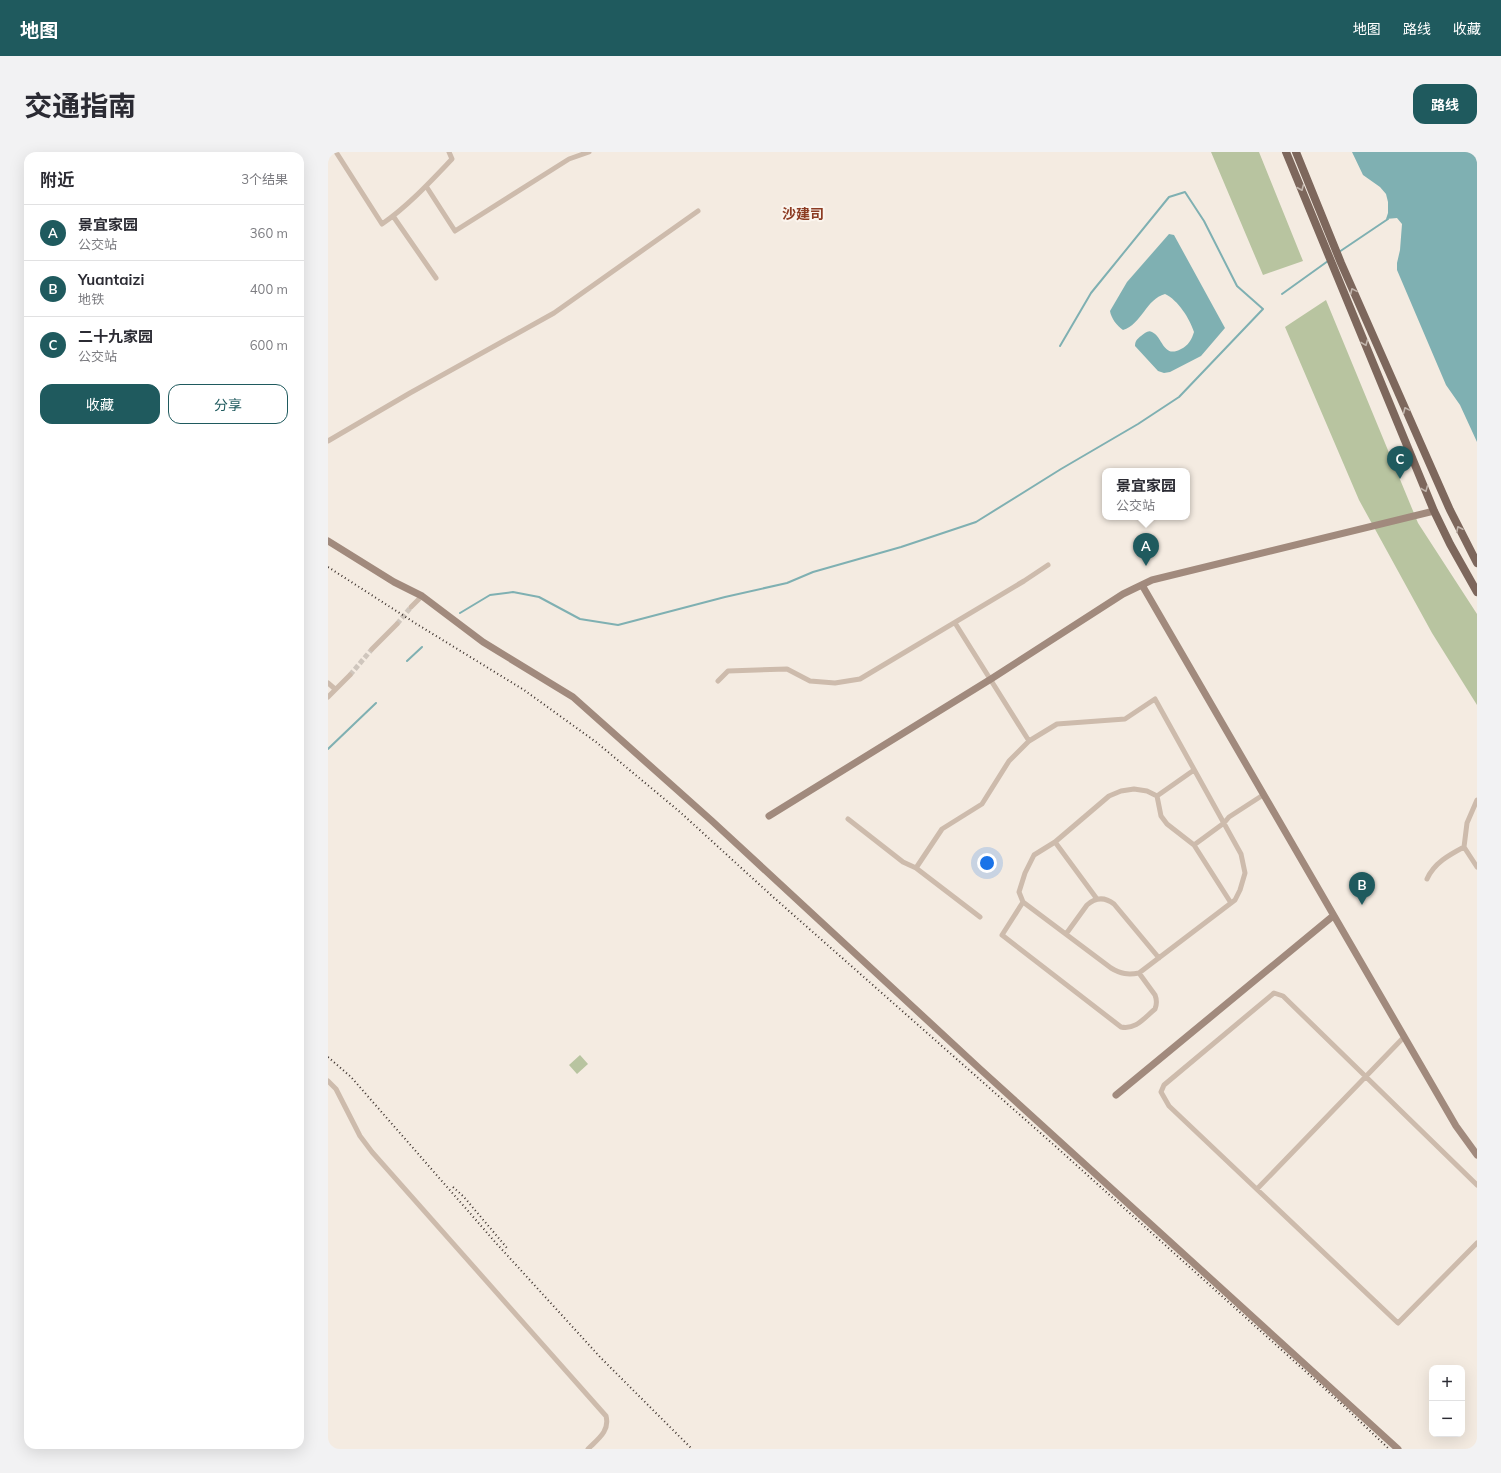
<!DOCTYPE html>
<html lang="zh">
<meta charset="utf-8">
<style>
body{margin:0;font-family:Mulish,"Noto Sans SC",sans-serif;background:#f2f2f3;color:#2b2b33}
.controls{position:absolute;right:12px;bottom:12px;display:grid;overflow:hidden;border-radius:8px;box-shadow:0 4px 16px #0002}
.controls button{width:36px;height:36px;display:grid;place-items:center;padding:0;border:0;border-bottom:1px solid #e1e1e2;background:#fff;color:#2b2b33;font:20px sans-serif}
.you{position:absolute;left:659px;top:711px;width:14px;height:14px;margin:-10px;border:3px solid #fff;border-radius:50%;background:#1a73e8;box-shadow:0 0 0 6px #1a73e833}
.badge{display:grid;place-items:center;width:26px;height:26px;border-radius:50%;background:#1f5a5e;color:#fff;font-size:13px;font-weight:700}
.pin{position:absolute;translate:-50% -33px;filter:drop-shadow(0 1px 2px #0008)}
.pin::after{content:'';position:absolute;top:21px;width:14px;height:12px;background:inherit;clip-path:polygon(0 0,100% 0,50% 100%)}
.popup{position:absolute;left:774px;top:316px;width:88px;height:52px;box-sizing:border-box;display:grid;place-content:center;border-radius:8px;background:#fff;filter:drop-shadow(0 1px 3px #0005);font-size:13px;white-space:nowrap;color:#7c7c81}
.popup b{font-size:15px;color:#2b2b33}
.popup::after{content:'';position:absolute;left:50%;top:100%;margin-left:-8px;border:8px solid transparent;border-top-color:#fff}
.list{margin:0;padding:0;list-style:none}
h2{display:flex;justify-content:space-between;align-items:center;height:52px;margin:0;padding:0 16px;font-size:17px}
h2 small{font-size:13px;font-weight:400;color:#7c7c81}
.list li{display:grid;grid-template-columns:26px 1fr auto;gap:12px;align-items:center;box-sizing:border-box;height:56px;padding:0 16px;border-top:1px solid #e1e1e2}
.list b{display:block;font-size:15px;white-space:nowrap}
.list p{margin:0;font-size:13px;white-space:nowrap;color:#7c7c81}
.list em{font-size:13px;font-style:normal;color:#7c7c81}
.actions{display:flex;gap:8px;padding:12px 16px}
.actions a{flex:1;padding:9px 0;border:1px solid #1f5a5e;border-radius:12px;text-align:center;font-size:14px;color:#1f5a5e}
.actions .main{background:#1f5a5e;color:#fff}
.map{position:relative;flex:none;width:1149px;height:1297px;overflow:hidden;border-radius:12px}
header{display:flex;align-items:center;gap:24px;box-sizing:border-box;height:56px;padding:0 20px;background:#1f5a5e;color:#fff}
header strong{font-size:19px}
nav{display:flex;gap:22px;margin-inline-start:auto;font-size:14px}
.intro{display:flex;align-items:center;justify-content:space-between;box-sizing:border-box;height:96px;padding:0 24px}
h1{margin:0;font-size:28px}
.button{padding:10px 18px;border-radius:12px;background:#1f5a5e;color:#fff;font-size:14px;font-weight:700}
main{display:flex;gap:24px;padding:0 24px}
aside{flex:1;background:#fff;border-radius:12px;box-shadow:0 4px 16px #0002}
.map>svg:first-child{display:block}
.green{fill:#b8c4a0}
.water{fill:#7fb0b2}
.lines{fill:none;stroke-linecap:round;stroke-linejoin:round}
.stream{stroke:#7fb0b2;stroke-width:2}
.street-tunnel{stroke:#cfc6bd;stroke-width:5;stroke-dasharray:5 2.5;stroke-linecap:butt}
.street{stroke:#cdbbac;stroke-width:5}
.secondary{stroke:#a18a7d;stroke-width:7}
.primary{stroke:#7d675c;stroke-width:8}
.rail{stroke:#3b302b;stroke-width:2;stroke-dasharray:1 3;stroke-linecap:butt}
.oneway{stroke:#c2b5ac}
.labels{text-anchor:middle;stroke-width:4;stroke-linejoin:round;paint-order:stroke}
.quarter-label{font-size:14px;font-weight:bold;fill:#8c3b22;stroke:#fbf5ee}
</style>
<header>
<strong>地图</strong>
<nav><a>地图</a><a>路线</a><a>收藏</a></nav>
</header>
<div class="intro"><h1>交通指南</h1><a class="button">路线</a></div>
<main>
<aside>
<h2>附近<small>3个结果</small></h2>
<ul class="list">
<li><span class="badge">A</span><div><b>景宜家园</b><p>公交站</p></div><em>360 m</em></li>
<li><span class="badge">B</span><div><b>Yuantaizi</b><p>地铁</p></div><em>400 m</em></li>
<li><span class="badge">C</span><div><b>二十九家园</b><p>公交站</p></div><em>600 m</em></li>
</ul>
<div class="actions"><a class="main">收藏</a><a>分享</a></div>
</aside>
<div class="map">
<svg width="1149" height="1297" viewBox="0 0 1149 1297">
<rect width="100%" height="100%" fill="#f4ebe1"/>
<path class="green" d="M883,0H931L975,109L935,123Z
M998,148L1090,371L1149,462V553L1104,481L1031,348L957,175Z
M252,903L260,912L249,922L241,913Z"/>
<path class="water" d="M1024,0H1149V290L1132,253L1118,233L1069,118V111L1072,98L1074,72L1069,66L1058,67L1060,61V50L1058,42L1052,35L1035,23Z
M841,82L846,83L897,176L873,204L842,220L836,221L830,219L807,194C807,189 809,187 813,184C817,181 820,178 824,180C835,185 835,207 853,197C860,194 864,187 866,180C862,167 850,148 837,142C818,147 814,172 795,178C789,174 783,166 782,159L799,130Z"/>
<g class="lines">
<path class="stream" d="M1011,100L1060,67
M954,142L1000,109
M132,461L162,443L185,440L211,445L252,467L290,473L397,445L459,431L485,420L573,395L648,370L733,317L810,272L851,245L935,157L909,134L876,69L857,40L841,45L763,141L732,194
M79,509L94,495
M0,597L48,551"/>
<path class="street-tunnel" d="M69,472L83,455
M22,523L44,497"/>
<path class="street" d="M8,0L54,72C80,54 102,30 124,7L121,0
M98,34L127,79L241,7L261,0
M65,64L108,126
M0,289L82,241L226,161L370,59
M83,455L94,444
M627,471L701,589
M44,497L69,472
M390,529L400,519L459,517L482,529L507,531L532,527L696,429L720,413
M0,531L7,537
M0,545L22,523
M829,644L833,664L839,672L866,693L903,751
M829,644L866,618
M1149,648L1139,671L1136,695L1149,715
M520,667L575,710L588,716L652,765
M727,690L769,747
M866,693L896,671L901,665L935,643
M588,716L614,677L654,652L681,609L701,589L729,572L797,567L827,547L913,702L917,721L912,738L907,748L811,821C800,823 793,822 783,816L695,750L691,740L697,721L706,703L727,690L781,644L793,639L806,637L819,639L829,644
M1099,727C1106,711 1121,703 1136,695
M695,750L674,783L793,875C808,878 816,866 827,857C829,852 829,848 827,843L811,821
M738,782L759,753C768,745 777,745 786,752L831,806
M0,929L8,937L32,984L44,1000L278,1264C282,1279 270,1287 260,1297
M1149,1033L955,844L946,841L836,933L833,940L841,954L1070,1171L1149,1091
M929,1037L1076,885"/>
<path class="secondary" d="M0,389L66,430L94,444L155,490L245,545L384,669L652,917L1070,1297
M814,433L1128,974L1149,1003
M441,664L663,527L795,442L824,428L1106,359
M788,943L1005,764"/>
<path class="primary" d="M958,0L1106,359L1122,392L1149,440
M968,0L1013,111L1122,358L1149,411"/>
<path class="rail" d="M0,415L87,471L196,538L268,590L352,660L444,744L726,993L1016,1254L1061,1297
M0,905L23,925L168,1091L272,1205L364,1297
M125,1035L136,1045L179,1096"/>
</g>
<defs><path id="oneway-chevron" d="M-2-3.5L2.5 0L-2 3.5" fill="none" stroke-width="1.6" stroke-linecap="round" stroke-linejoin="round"/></defs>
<g class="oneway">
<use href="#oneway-chevron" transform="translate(973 36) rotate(67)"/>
<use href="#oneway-chevron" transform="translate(1025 139) rotate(-114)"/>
<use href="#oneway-chevron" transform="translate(1037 191) rotate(68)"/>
<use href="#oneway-chevron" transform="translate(1078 258) rotate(-114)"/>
<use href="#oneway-chevron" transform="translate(1097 337) rotate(68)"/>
<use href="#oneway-chevron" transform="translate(1131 377) rotate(-116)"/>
</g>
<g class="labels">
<g class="quarter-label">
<text x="475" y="67">沙建司</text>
</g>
</g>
</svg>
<div class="controls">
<button>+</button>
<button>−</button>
</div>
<div class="you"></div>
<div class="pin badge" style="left:818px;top:414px">A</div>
<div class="popup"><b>景宜家园</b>公交站</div>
<div class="pin badge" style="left:1034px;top:753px">B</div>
<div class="pin badge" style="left:1072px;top:327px">C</div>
</div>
</main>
